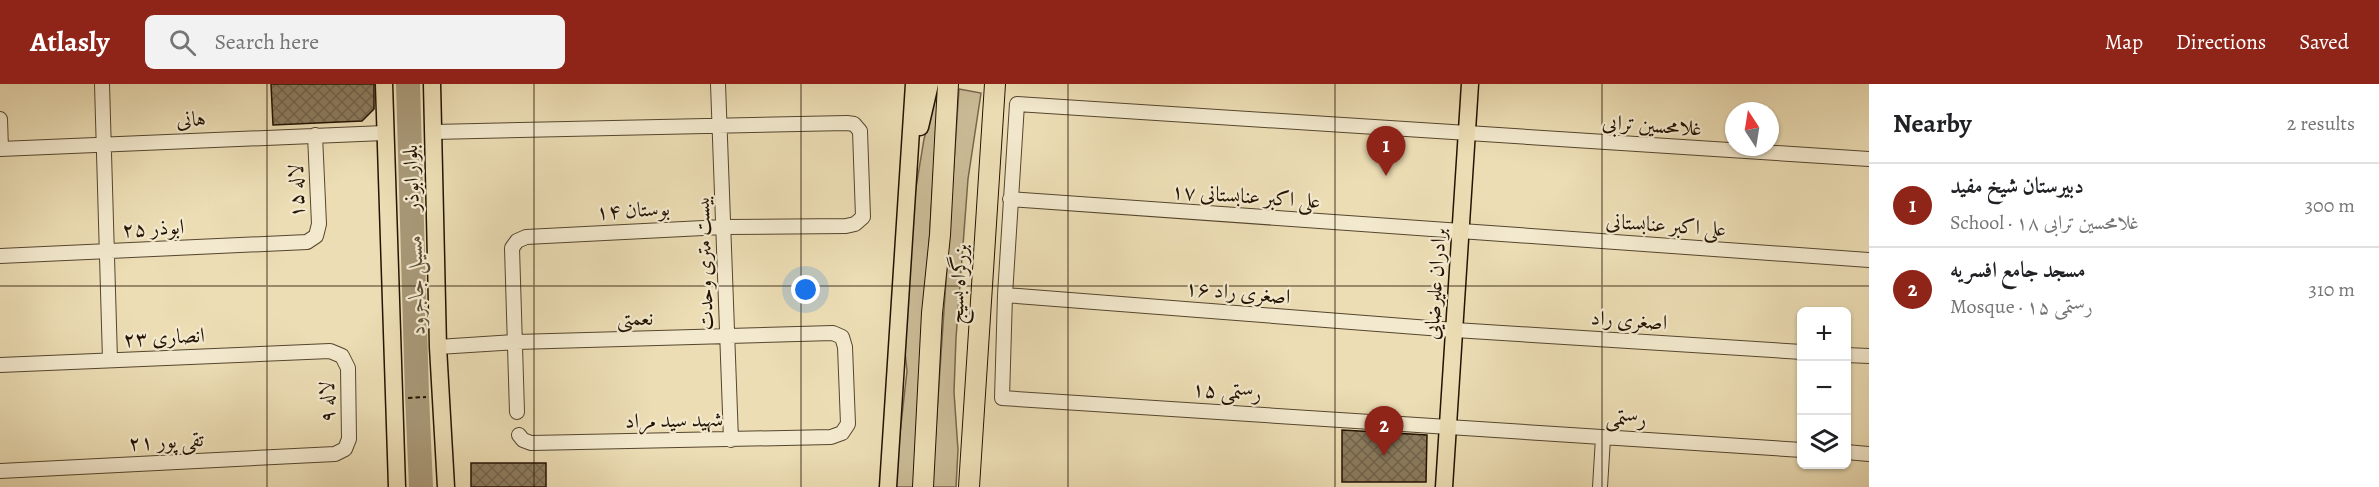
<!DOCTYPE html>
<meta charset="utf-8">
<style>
body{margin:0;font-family:Alegreya,Amiri,serif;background:#f2f2f2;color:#202124}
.controls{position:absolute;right:18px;bottom:18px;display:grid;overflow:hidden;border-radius:9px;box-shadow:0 2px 4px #0004}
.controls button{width:54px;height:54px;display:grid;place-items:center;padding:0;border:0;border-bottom:2px solid #e0e0e0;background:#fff;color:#202124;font:30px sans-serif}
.compass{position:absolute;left:1725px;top:18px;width:54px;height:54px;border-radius:50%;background:#fff;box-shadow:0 2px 4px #0004;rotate:348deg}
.you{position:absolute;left:806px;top:206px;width:21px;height:21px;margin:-15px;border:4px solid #fff;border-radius:50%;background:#1a73e8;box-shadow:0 0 0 9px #1a73e833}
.badge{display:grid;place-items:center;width:39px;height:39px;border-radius:50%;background:#8f2418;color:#fff;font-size:20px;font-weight:700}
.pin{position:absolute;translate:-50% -50px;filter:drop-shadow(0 2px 3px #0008)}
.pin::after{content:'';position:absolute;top:32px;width:21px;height:18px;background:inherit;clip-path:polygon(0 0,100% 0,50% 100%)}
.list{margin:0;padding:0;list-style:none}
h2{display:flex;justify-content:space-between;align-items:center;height:78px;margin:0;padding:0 24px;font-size:26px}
h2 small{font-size:20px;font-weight:400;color:#757577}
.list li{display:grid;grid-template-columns:39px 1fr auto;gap:18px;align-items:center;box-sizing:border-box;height:84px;padding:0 24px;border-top:2px solid #e0e0e0}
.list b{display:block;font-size:22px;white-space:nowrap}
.list p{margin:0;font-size:20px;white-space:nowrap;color:#757577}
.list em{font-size:20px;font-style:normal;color:#757577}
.icon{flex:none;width:33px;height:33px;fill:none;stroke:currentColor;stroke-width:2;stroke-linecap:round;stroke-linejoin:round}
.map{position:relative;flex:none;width:1869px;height:403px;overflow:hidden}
header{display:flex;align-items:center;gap:36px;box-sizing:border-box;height:84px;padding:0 30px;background:#8f2418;color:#fff}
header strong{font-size:28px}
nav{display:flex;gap:33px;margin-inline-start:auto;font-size:21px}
.search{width:420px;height:54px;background:#f2f2f2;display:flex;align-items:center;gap:15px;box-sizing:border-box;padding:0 21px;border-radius:9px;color:#757577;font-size:22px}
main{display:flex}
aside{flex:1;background:#fff}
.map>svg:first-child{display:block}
.green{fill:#cabb96;stroke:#76674c;stroke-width:1.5}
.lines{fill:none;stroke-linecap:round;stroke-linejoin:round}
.river{stroke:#a89877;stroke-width:24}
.building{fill:url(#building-cross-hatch);stroke:#231302;stroke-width:1.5}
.minor-casing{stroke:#55462e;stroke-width:16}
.major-casing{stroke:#231302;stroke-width:19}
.highway-casing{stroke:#231302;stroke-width:22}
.path{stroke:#231302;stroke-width:2;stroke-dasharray:4.5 3;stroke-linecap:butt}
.minor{stroke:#f3e9ce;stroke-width:14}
.major{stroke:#ecddb4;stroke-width:16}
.highway{stroke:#ecddb4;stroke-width:20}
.grid{fill:none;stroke:#231302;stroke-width:1.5;stroke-opacity:0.55}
.labels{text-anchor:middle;stroke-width:4.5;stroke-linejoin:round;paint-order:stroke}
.street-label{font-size:21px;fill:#231302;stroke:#f3e9ce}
.water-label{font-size:22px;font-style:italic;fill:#5f4f37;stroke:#f3e9ce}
</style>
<header>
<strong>Atlasly</strong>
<div class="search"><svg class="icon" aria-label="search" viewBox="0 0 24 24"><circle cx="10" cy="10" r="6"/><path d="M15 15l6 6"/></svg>Search here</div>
<nav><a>Map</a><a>Directions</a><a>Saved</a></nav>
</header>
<main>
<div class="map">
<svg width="1869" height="403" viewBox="0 0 1869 403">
<defs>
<pattern id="building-cross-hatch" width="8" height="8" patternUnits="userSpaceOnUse" patternTransform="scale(1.5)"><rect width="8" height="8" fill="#8c7c5f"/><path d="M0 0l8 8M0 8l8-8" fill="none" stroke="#72644c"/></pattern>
</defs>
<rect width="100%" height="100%" fill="#ecddb4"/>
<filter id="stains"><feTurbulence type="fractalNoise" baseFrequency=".00333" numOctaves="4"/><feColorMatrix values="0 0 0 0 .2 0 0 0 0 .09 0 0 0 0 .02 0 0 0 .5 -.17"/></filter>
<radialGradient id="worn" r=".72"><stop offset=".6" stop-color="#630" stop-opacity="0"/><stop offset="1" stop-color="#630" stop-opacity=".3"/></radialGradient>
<path class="green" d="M939,0L914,403H894L907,287L903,250L915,110L924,55Z
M959,5L981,9L968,95L956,254L954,308L958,366L956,403H932Z"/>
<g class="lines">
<path class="river" d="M408,0L417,311L421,403"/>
</g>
<path class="building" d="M271,0H374V25L362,37L273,41Z
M1342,346L1427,351L1426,398H1342Z
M471,379H546V403H471Z"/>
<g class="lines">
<g class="minor-casing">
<path id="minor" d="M102,0L110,276
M718,0L731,356
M0,35L1,65
M433,48L847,39L854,40L860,47L863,133L855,140L846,142L723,143L526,153L517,157L512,164L517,328
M0,65L384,49
M1010,115L1869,176
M0,172L307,158L316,152L319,140L315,51
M1005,211L1455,246L1802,268
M438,263L516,258L833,249L842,253L845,263L848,340L842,349L831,353L531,359L523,356L519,351
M1846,271L1869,272
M0,281L330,267L342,272L348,284L349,355L345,365L335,370L0,387
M1802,366L1002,314L1005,211L1017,20L1869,75
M1846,368L1869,370
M1600,403L1603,354"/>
</g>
<g class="major-casing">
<path id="major" d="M384,0L397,403
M432,0L438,263L446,403
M920,43L930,0
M888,403L914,0
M1444,403L1470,0"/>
</g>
<g class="highway-casing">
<path id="highway" d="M923,403L932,229L940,151L948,0
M969,403L995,0"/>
</g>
<path class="path" d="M408,314L426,313"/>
<use href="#minor" class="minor"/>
<use href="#major" class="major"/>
<use href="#highway" class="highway"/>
</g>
<path class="grid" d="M267,0V403M534,0V403M801,0V403M1068,0V403M1335,0V403M1602,0V403M0,202H1869"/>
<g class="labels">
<g class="street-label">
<text transform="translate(191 35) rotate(-3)" y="7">هانی</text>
<text transform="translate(1652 41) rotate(4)" y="7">غلامحسین ترابی</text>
<text transform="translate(411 94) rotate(-92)" y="7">بلوار ابوذر</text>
<text transform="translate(296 107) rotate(-91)" y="7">لاله ۱۵</text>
<text transform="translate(1246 112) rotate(4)" y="7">علی اکبر عنابستانی ۱۷</text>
<text transform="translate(633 126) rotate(-3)" y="7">بوستان ۱۴</text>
<text transform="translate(1666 141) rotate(4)" y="7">علی اکبر عنابستانی</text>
<text transform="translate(153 144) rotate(-3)" y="7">ابوذر ۲۵</text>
<text transform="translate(704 179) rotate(-92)" y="7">بیست متری وحدت</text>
<text transform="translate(958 200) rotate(-86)" y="7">بزرگراه بسیج</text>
<text transform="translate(1435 200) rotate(-86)" y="7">برادران علیرضایی</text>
<text transform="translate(1238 208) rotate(5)" y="7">اصغری راد ۱۶</text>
<text transform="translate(635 234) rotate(-1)" y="7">نعمتی</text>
<text transform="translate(1629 236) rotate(4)" y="7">اصغری راد</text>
<text transform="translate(164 253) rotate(-3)" y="7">انصاری ۲۳</text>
<text transform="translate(1227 307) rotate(4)" y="7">رستمی ۱۵</text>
<text transform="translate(327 318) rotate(-91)" y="7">لاله ۹</text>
<text transform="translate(1626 334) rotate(3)" y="7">رستمی</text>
<text transform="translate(674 336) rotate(-1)" y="7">شهید سید مراد</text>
<text transform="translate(166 357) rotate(-3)" y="7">تقی پور ۲۱</text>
</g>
<g class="water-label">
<text transform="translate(415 201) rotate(-92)" y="8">مسیل جاجرود</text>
</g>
</g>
<rect width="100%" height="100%" filter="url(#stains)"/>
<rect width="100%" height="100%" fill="url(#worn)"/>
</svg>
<div class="controls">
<button>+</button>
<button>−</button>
<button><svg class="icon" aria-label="layers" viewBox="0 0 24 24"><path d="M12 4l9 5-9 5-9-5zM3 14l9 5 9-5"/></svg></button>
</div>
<svg class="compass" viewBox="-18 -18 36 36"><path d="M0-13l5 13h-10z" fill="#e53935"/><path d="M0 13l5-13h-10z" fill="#757577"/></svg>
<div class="you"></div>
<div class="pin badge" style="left:1386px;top:92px">1</div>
<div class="pin badge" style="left:1384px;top:372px">2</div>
</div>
<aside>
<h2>Nearby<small>2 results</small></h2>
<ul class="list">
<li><span class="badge">1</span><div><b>دبیرستان شیخ مفید</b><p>School · غلامحسین ترابی ۱۸</p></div><em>300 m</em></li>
<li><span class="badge">2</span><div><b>مسجد جامع افسریه</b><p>Mosque · رستمی ۱۵</p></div><em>310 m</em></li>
</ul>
</aside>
</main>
